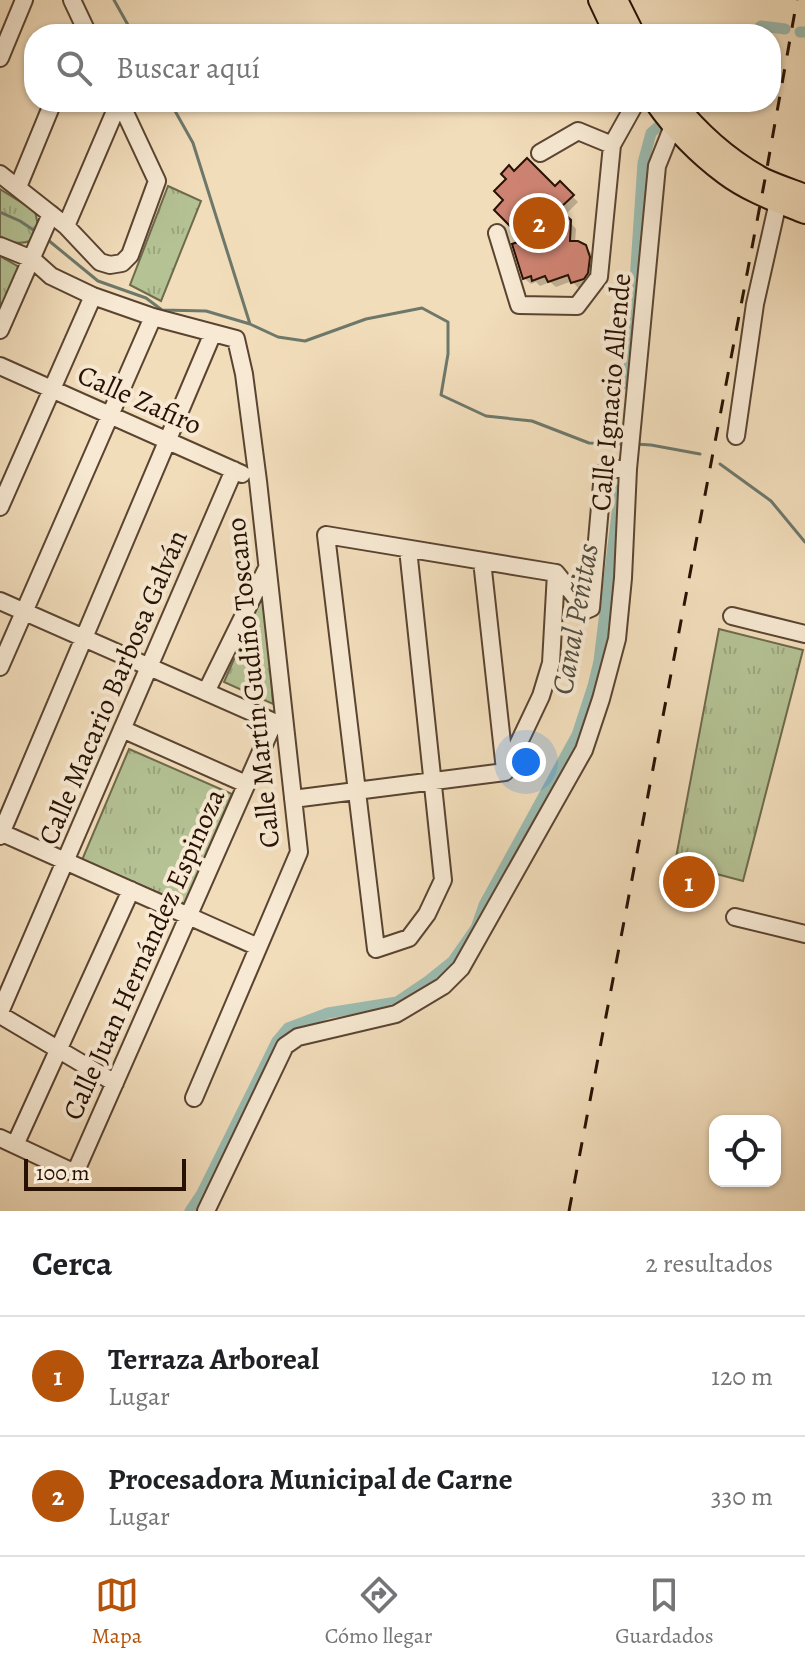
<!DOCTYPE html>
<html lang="es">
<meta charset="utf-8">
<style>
body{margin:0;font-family:Alegreya,serif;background:#f6f6f6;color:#202124}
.controls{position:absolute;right:24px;bottom:24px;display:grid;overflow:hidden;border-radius:16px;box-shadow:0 2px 6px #0004}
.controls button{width:72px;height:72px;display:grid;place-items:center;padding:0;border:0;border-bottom:2px solid #e0e0e0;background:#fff;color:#202124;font:40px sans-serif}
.scale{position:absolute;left:24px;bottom:20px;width:162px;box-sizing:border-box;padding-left:8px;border:4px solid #271103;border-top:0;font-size:22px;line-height:28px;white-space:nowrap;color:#271103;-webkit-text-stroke:6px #f7e9d3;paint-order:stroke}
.you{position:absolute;left:526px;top:762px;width:28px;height:28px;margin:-20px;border:6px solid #fff;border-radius:50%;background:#1a73e8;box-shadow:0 0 0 12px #1a73e833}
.badge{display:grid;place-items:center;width:52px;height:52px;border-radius:50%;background:#b45309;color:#fff;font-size:26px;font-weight:700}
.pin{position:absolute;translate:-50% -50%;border:4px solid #fff;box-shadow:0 2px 8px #0006}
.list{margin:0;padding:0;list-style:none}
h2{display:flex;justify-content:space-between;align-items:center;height:104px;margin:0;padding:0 32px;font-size:34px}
h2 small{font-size:26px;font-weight:400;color:#757577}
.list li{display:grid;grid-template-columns:52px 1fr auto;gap:24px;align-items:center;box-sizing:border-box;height:120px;padding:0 32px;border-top:2px solid #e0e0e0}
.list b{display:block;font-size:30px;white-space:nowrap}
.list p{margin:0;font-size:26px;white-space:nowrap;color:#757577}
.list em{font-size:26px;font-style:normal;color:#757577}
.icon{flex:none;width:44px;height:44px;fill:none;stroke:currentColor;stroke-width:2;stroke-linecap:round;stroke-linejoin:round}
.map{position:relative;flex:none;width:805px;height:1211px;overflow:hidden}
.search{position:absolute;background:#fff;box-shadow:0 2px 6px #0004;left:24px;right:24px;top:24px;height:88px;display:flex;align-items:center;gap:20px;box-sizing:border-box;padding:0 28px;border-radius:32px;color:#757577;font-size:30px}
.sheet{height:344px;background:#fff}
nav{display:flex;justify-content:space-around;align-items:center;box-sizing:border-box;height:112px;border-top:2px solid #e0e0e0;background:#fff;font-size:22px;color:#757577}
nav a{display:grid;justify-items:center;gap:4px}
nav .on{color:#b45309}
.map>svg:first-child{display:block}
.grass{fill:url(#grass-tufts);stroke:#6e6a4c;stroke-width:2}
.shadow{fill:#0003}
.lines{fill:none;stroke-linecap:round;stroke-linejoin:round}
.stream{stroke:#6d786b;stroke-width:3}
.canal{stroke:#9bbcb1;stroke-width:11}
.building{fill:#ce8372;stroke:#271103;stroke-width:2}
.minor-casing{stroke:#5a4431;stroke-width:20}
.major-casing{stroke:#271103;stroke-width:24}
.minor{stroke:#f7e9d3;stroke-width:16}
.major{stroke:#f2ddbb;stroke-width:20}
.rail{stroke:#271103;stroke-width:3;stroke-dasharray:14 14;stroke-linecap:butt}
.labels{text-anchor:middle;stroke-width:8;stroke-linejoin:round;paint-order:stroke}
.street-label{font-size:28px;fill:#271103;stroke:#f7e9d3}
.water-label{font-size:30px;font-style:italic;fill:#504d40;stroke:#f7e9d3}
</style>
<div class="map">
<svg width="805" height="1211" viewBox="0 0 805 1211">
<defs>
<pattern id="grass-tufts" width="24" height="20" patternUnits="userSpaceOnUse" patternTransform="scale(2)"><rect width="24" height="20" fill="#b4c294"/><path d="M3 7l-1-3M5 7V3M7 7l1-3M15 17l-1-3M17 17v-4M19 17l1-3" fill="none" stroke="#9ba67e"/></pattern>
</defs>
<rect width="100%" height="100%" fill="#f2ddbb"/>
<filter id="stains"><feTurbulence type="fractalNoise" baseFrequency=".0025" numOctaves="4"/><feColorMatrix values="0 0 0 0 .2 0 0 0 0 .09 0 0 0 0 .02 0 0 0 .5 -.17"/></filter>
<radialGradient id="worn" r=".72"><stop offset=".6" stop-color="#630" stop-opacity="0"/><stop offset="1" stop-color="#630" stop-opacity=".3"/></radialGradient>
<path class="grass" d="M168,186L201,201L161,301L130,285Z
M0,189L35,211L38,225L30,241C19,245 10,242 0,236Z
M0,256L19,267L0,309Z
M265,588L273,704L224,682Z
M719,629L803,650L743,881L675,863Z
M129,749L232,794L185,904L82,860Z"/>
<path class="shadow" d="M515,173L555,188L560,184L578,202L564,216L576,229L575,243L585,247L592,254L595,264L590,285L579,289L572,281L556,287L550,282L540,286L536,282L531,284L524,278L527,241L506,200Z
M698,875L701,878L697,896L683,893L680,890Z"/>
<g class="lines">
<path class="stream" d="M114,0L133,34
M170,102L193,143L250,324
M0,212L20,221L35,231
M48,240L98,281L146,298L162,310L206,311L250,324L278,337L305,341L366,319L422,308L448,322V354L441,395L486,416L532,421L589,443L623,444
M635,444L651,445L700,454
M720,464L771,501L805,542"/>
<path class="canal" d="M800,32H805
M751,34L761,26L785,29
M628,385L643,163L651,133L670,116
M190,1211L202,1193L277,1041L288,1028L328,1013L397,1002L428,981L453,961L476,928L484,905L577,735L593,686L599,661L620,489"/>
</g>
<path class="building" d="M527,158L555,186L560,181L574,195L559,209L571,220L570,241H578L586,245L590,257L588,273L584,279L571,283L568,275L548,282L545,276L532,281L531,276L523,279L512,244L524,240L494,210L503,200L494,191L506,179L501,174L509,165L514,171Z
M682,870L699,873L695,895L678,891Z"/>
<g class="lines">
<g class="minor-casing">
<path id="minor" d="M72,0L88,34
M0,58L24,0
M540,153L578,131L612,145
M0,174L66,226L100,262L110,265L122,263L130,255L157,181L120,102
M18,187L53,102
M66,226L119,102
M497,233L519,305L577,306L599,277L612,145L636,102
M0,246L32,259L51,276L93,296L153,317L236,339L244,374L258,481L299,852L194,1098
M0,330L51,214
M0,366L242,474
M736,436L755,304L778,202
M0,507L93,296
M408,549L443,880L427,914L409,938L376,949L326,535L556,573
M482,561L505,770
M0,601L274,722
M732,616L805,634
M0,667L153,317
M206,692L267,568
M122,729L246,784
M505,772L541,696L551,663L556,573L586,610L591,608L603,473L607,469H628
M293,799L505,772
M0,832L258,947
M0,836L213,333
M735,917L805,934
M0,1012L234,470
M0,1015L115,1083
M0,1138L75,1173L274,722L284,719
M15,1145L131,890
M206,1211L285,1046L298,1037L396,1014L443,986L461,968L584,750L601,699L617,639L623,578L628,469L657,166L673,126"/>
</g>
<g class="major-casing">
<path id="major" d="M599,0L615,34
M617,0L634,34
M655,102C674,129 698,154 725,174C749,192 778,202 805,213
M674,102C699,133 729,160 764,179C777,185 792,190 805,195"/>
</g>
<use href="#minor" class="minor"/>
<use href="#major" class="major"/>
<path class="rail" d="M569,1211L765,179L797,0"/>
</g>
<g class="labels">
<g class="street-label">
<text transform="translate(610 392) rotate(-85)" y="10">Calle Ignacio Allende</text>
<text transform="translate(140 399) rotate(24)" y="10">Calle Zafiro</text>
<text transform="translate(252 683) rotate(-96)" y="10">Calle Martín Gudiño Toscano</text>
<text transform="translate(112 687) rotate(-67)" y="10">Calle Macario Barbosa Galván</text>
<text transform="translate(143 954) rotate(-66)" y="10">Calle Juan Hernández Espinoza</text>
</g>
<g class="water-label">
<text transform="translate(575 619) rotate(-80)" y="10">Canal Peñitas</text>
</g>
</g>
<rect width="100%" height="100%" filter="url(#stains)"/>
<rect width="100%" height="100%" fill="url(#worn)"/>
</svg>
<div class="controls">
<button><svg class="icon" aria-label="locate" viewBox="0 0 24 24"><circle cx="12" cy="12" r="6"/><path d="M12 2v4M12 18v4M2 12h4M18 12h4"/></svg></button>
</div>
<div class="scale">100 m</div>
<div class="you"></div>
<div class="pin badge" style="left:689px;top:882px">1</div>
<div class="pin badge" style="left:539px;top:223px">2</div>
<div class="search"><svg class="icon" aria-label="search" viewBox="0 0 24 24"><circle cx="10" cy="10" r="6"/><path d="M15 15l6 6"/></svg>Buscar aquí</div>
</div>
<section class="sheet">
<h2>Cerca<small>2 resultados</small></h2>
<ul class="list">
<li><span class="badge">1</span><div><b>Terraza Arboreal</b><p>Lugar</p></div><em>120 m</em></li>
<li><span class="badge">2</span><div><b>Procesadora Municipal de Carne</b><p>Lugar</p></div><em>330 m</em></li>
</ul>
</section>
<nav>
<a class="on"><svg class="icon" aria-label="map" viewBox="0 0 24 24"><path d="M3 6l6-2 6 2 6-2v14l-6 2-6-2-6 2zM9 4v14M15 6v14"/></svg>Mapa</a>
<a><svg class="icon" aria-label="directions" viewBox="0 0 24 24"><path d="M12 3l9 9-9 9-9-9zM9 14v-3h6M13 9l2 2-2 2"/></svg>Cómo llegar</a>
<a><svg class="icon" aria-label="saved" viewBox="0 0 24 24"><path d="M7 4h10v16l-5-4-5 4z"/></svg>Guardados</a>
</nav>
